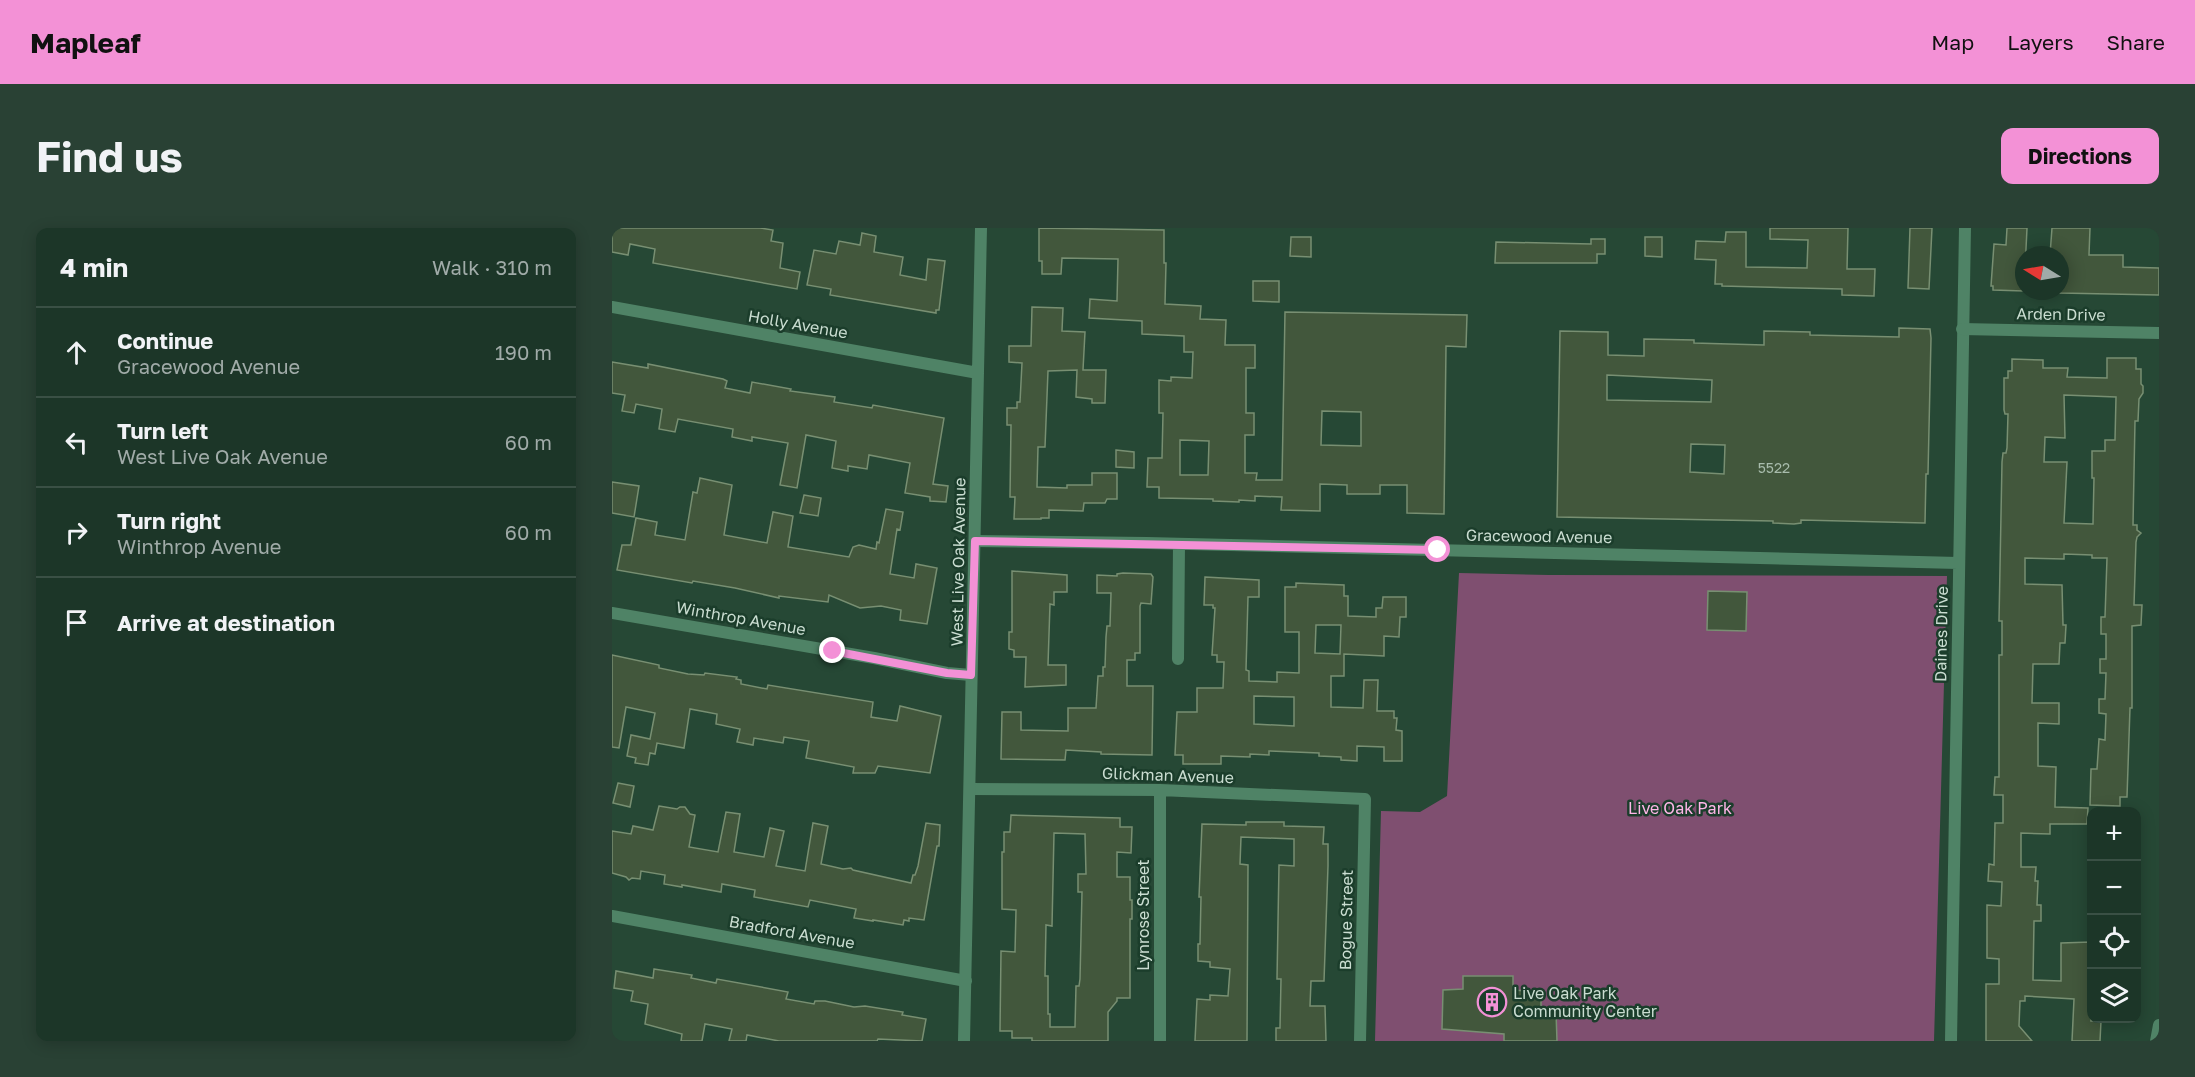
<!DOCTYPE html>
<meta charset="utf-8">
<style>
body{margin:0;font-family:"Golos Text",sans-serif;background:#294134;color:#f1f3f6}
.controls{position:absolute;right:18px;bottom:18px;display:grid;overflow:hidden;border-radius:12px;box-shadow:0 3px 15px #0003}
.controls button{width:54px;height:54px;display:grid;place-items:center;padding:0;border:0;border-bottom:2px solid #3a5045;background:#1c3628;color:#f1f3f6;font:30px sans-serif}
.compass{position:absolute;left:1403px;top:18px;width:54px;height:54px;border-radius:50%;background:#1c3628;box-shadow:0 3px 15px #0003;rotate:281deg}
.stop{position:absolute;width:18px;height:18px;margin:-14px;border:4px solid #f391d6;border-radius:50%;background:#fff}
.stop.end{background:#f391d6;border-color:#fff;box-shadow:0 2px 6px #0008}
.list{margin:0;padding:0;list-style:none}
h2{display:flex;justify-content:space-between;align-items:center;height:78px;margin:0;padding:0 24px;font-size:26px}
h2 small{font-size:20px;font-weight:400;color:#a0aba8}
.list li{display:grid;grid-template-columns:39px 1fr auto;gap:18px;align-items:center;box-sizing:border-box;height:90px;padding:0 24px;border-top:2px solid #3a5045}
.list b{display:block;font-size:22px;white-space:nowrap}
.list p{margin:0;font-size:20px;white-space:nowrap;color:#a0aba8}
.list em{font-size:20px;font-style:normal;color:#a0aba8}
.icon{flex:none;width:33px;height:33px;fill:none;stroke:currentColor;stroke-width:2;stroke-linecap:round;stroke-linejoin:round}
.map{position:relative;flex:none;width:1547px;height:813px;overflow:hidden;border-radius:12px}
header{display:flex;align-items:center;gap:36px;box-sizing:border-box;height:84px;padding:0 30px;background:#f391d6;color:#111}
header strong{font-size:28px}
nav{display:flex;gap:33px;margin-inline-start:auto;font-size:21px}
.intro{display:flex;align-items:center;justify-content:space-between;box-sizing:border-box;height:144px;padding:0 36px}
h1{margin:0;font-size:42px}
.button{padding:15px 27px;border-radius:12px;background:#f391d6;color:#111;font-size:21px;font-weight:700}
main{display:flex;gap:36px;padding:0 36px}
aside{flex:1;background:#1c3628;border-radius:12px;box-shadow:0 3px 15px #0003}
.map>svg:first-child{display:block}
.green{fill:#7f4f70}
.building{fill:#42573c;stroke:#788f72;stroke-width:1.5;fill-rule:evenodd}
.lines{fill:none;stroke-linecap:round;stroke-linejoin:round}
.minor{stroke:#4f8366;stroke-width:12}
.tertiary{stroke:#4f8366;stroke-width:12}
.route{stroke:#f391d6;stroke-width:8}
.labels{text-anchor:middle;stroke-width:5;stroke-linejoin:round;paint-order:stroke}
.number-label{font-size:14px;fill:#a8bcac}
.street-label{font-size:16px;fill:#caddd1;stroke:#1b3d2b}
.park-label{font-size:16px;fill:#ffb6e8;stroke:#1b3d2b}
.poi-label{font-size:16px;fill:#caddd1;stroke:#1b3d2b;text-anchor:start}
</style>
<header>
<strong>Mapleaf</strong>
<nav><a>Map</a><a>Layers</a><a>Share</a></nav>
</header>
<div class="intro"><h1>Find us</h1><a class="button">Directions</a></div>
<main>
<aside>
<h2>4 min<small>Walk · 310 m</small></h2>
<ul class="list">
<li><svg class="icon" aria-label="ahead" viewBox="0 0 24 24"><path d="M12 20V5M6 11l6-6 6 6"/></svg><div><b>Continue</b><p>Gracewood Avenue</p></div><em>190 m</em></li>
<li><svg class="icon" aria-label="left" viewBox="0 0 24 24"><path d="M17 20v-9H6M10 6l-5 5 5 5"/></svg><div><b>Turn left</b><p>West Live Oak Avenue</p></div><em>60 m</em></li>
<li><svg class="icon" aria-label="right" viewBox="0 0 24 24"><path d="M7 20v-9h11M14 6l5 5-5 5"/></svg><div><b>Turn right</b><p>Winthrop Avenue</p></div><em>60 m</em></li>
<li><svg class="icon" aria-label="arrive" viewBox="0 0 24 24"><path d="M6 21V4h12l-3 4 3 4H6"/></svg><div><b>Arrive at destination</b></div></li>
</ul>
</aside>
<div class="map">
<svg width="1547" height="813" viewBox="0 0 1547 813">
<rect width="100%" height="100%" fill="#264835"/>
<path class="green" d="M847,345L937,347L1335,348L1322,813H763L769,583L808,584L835,568Z"/>
<path class="building" d="M0,0H148L161,2L159,13L171,15L168,40L188,44L185,61L41,35L43,21L18,16L16,27L0,24Z
M427,0L552,2V35H554L553,76L589,78L588,91L614,92L613,117H643V140H634V185H642V207H633V245H645L644,252H670L673,84L855,87L854,119L834,118L832,286L795,285V257H768V266H735V257L708,256V283L669,282L670,269L643,268V273L627,272V274L601,273V271L547,270V259H535L536,230H550L551,185H547V152L559,153V149L580,150L581,124H572V108L530,106V93L477,90L478,71L505,73L506,31L450,30L449,46H430V33H427ZM710,183L749,184V218L709,217ZM568,212L597,213L596,247H568Z
M1158,0H1236L1235,41H1263L1262,68L1230,67V61L1110,58V56H1103L1104,32L1083,31L1084,13L1113,14L1114,4H1134V39L1195,40L1196,12L1158,11Z
M1298,0H1320L1317,61L1296,60Z
M1395,0H1415L1412,63L1381,62V58H1379L1382,16L1394,17Z
M1440,0H1478L1477,27H1511V39L1547,40V67L1448,65V27H1438Z
M250,5L264,8L262,24L291,29L288,47L314,52L316,31L333,33L327,82H324V85L218,67L219,61L195,57L202,22L224,26L227,13L248,17Z
M679,9H699V29L678,28Z
M1033,9H1050V29L1033,28Z
M979,11H993V26H985V35H883L884,14L979,16Z
M641,53H667V74L641,73Z
M420,79L451,80L450,103L473,104L471,142H494L493,175H480V171L464,169L465,142L436,143L433,219H426L425,259L455,260V257H480V245H505V271H495L493,275H472L471,283L437,282V290H429V291H402L403,269H398L399,197H395V180H405V174H408L410,135L397,134V118H419Z
M1287,100L1318,101L1319,110L1316,246H1314L1313,295L1189,292V295L1182,296L1161,295V293L945,289L948,103L996,104V127L1032,128V111L1082,112V115L1152,117V103L1198,104V107L1287,109ZM995,147L1100,152L1099,174L995,172ZM1079,216L1113,217L1112,246L1078,244Z
M1495,130H1524V141H1529V156L1531,158V165L1527,171L1526,193H1523L1521,297H1525V302L1529,305L1525,309L1524,314L1522,377H1530L1529,397L1520,398V480H1518L1515,569H1508V578L1478,577L1479,541H1485L1487,511L1493,512L1494,486L1487,485V471H1493L1494,445H1488V431H1494V406H1489V389H1493L1495,330H1480V327L1452,326V331L1413,330V356L1450,357L1451,397H1454L1453,415H1448L1447,436H1421L1420,475H1447V496L1426,495V538L1444,539L1443,579L1476,580L1475,596H1438V606L1409,605V639H1424L1423,653H1426L1425,677H1429V693H1422L1421,752L1449,753V715L1479,714V793H1489L1488,813H1460L1462,771L1413,768V773H1408L1407,798L1420,813H1374V756H1387V731L1375,730V677L1389,678L1390,654L1376,653L1377,636L1382,637L1383,595H1391V567H1382L1383,549H1387V427H1390V393H1387L1390,234L1391,225H1394L1395,220L1396,186H1393L1392,182V150H1396V143H1400V131L1431,132V140H1456L1455,149L1495,150ZM1452,167L1504,169L1503,212H1493V223H1480V250H1482L1481,296L1452,295L1455,234H1432L1433,209L1453,210Z
M0,134L36,140V136L111,151L115,153L113,160L138,165L140,154L179,161L178,163L223,169L222,174L260,180L261,177L332,190L321,256L336,258L334,274L318,273V269L293,265L298,235L257,227L255,241L236,238V243L220,240L224,213L194,207L185,260L168,257L176,215L140,209V213L120,209L121,201L66,191L63,204L47,201L50,181L24,176L22,185L10,183L13,167L0,165Z
M504,222L522,224V240L504,239Z
M88,250L120,257L112,307L155,315L161,284L181,288L176,319L237,329L241,319L247,317L264,321L265,314L267,315L274,281L291,284L288,302L285,301L278,346L302,350L304,336L325,340L315,396L288,392L289,382L269,378L248,380L217,367L216,374L167,368V370L123,360L81,353L80,355L5,342L10,317H19L24,290L45,294L43,307L73,312L81,264L85,265Z
M0,254L27,258L22,289L0,285Z
M192,267L209,270L206,288L188,285Z
M400,343L455,347V364H442V377L438,376L436,437H454V457L413,459L414,429H402V422L397,421V404H400Z
M511,345L539,346L541,349L539,376L529,375L528,378V425H523V432H515V458H541L540,527L489,526V524L454,522L453,532L389,531L390,484H409V502L456,503V480H484L486,448H491V439H493L494,409L495,398H498L499,365H485V347L505,348V346Z
M593,349L647,352V369H636L634,442L637,443V453L665,454V444L687,445V404H673V359H684V355L732,357V368H736V388L764,389V380H770L771,369H794V389H788L787,409L772,408V428L732,426V448H719V479L751,480L752,452H766L765,483H782V490H785L784,502L790,503V533H772V519L745,518V533L729,532V529L707,528V525L657,523V527L638,526V529L609,528V536H571V527H563L565,484H585V460H611L612,434H605V427H600L603,380H601V377H592ZM704,397H729L728,426L703,425ZM642,468L682,469V498L642,496Z
M1096,363L1135,364L1134,403L1095,402Z
M0,427L47,437V440L76,446L92,447L93,445L125,449L124,451L129,452V456L155,461L156,457L261,474L259,489L285,493L288,478L329,488L318,545L266,538L263,545H241L242,539L194,530L197,513L172,509L171,515L142,510L141,517L125,514L128,501L104,496L105,486L78,481L72,520L45,515L43,526L38,525L36,537L23,535L24,530L15,528L19,507L38,511L43,485L14,479L7,520L0,519Z
M6,555L22,558L18,579L1,575Z
M47,578L65,581L68,579H73L78,586L83,587L77,619L106,624L114,584L128,586L122,624L152,629L158,600L172,603L164,638L193,643L201,595L216,598L209,636L231,641L239,640L241,642L299,655L301,647H303L306,638L314,595L328,597L327,618H325L312,692L297,690V693L292,692L291,697L261,692V693L242,690L244,681L198,672L196,679L142,669L143,662L110,656L109,664L70,657V659L52,656L53,647L29,643L28,651L20,650L17,652L14,649L0,645V603L19,606L21,598L41,602Z
M399,587L508,590V599H520L519,625L505,624V649H518V672H520V691H518V770H505V773L496,784V813H420V810H400V803H388L389,723L403,724L404,682L390,681V624H392V604H398ZM442,605L473,606L474,646H466V664H470L468,751L467,758H464L463,799H438V786H436V748H433L434,697L440,698Z
M634,594H672V598L712,599L711,616H716V638L712,753H699L698,778H713L714,813H664V800H668L669,751H665L667,637L682,638V611L629,609L628,636L636,637L635,813H583L585,771L598,772V767L616,768L618,741L598,739V734L586,733V716H588L589,669H587L590,596L634,597Z
M42,741L80,747L79,750L104,755L105,751L176,764L174,771L202,776L203,773H213L242,779L253,778L291,784L290,787L314,791L310,813L266,811L265,813H167L135,807L134,813H117L120,801L93,796L90,813H69L70,806L33,796L36,776L19,773L21,763L2,760L4,743L41,750Z
M851,748H901V762L929,764V784H944L945,813H892V806L830,801L831,762L851,761Z"/>
<g class="lines">
<path class="minor" d="M363,313L535,315L1346,335
M0,385L262,430L335,445L359,447
M566,431L567,316
M358,561L548,562L753,571L748,813
M0,688L354,753
M548,813V562
M1339,813L1353,0
M1544,813L1547,797"/>
<path class="tertiary" d="M0,79L366,145
M1350,101L1547,105
M352,813L369,0"/>
</g>
<g class="lines">
<path class="route" d="M221,423L335,445L359,447L363,313L826,322"/>
</g>
<defs>
<g id="building-ring" transform="scale(1.5)"><circle r="9.5" fill="#1b3d2b" stroke="#f391d6" stroke-width="1.5"/><path d="M-4-6H4V6H1V3H-1V6H-4ZM-2.5-4.3h1.7v1.8h-1.7ZM.8-4.3h1.7v1.8H.8ZM-2.5-1h1.7V.8h-1.7ZM.8-1h1.7V.8H.8Z" fill="#f391d6"/></g>
</defs>
<g fill-rule="evenodd">
<use href="#building-ring" x="880" y="774"/>
</g>
<g class="labels">
<g class="number-label">
<text x="1162" y="245">5522</text>
</g>
<g class="street-label">
<text transform="translate(1449 86) rotate(1)" y="6">Arden Drive</text>
<text transform="translate(186 96) rotate(10)" y="6">Holly Avenue</text>
<text transform="translate(927 308) rotate(1)" y="6">Gracewood Avenue</text>
<text transform="translate(346 334) rotate(-89)" y="6">West Live Oak Avenue</text>
<text transform="translate(129 390) rotate(10)" y="6">Winthrop Avenue</text>
<text transform="translate(1329 406) rotate(-89)" y="6">Daines Drive</text>
<text transform="translate(556 547) rotate(2)" y="6">Glickman Avenue</text>
<text transform="translate(531 687) rotate(-90)" y="6">Lynrose Street</text>
<text transform="translate(734 692) rotate(-89)" y="6">Bogue Street</text>
<text transform="translate(180 704) rotate(10)" y="6">Bradford Avenue</text>
</g>
<g class="park-label">
<text x="1068" y="586">Live Oak Park</text>
</g>
<g class="poi-label">
<text x="901" y="771">Live Oak Park<tspan x="901" dy="18">Community Center</tspan></text>
</g>
</g>
</svg>
<div class="controls">
<button>+</button>
<button>−</button>
<button><svg class="icon" aria-label="locate" viewBox="0 0 24 24"><circle cx="12" cy="12" r="6"/><path d="M12 2v4M12 18v4M2 12h4M18 12h4"/></svg></button>
<button><svg class="icon" aria-label="layers" viewBox="0 0 24 24"><path d="M12 4l9 5-9 5-9-5zM3 14l9 5 9-5"/></svg></button>
</div>
<svg class="compass" viewBox="-18 -18 36 36"><path d="M0-13l5 13h-10z" fill="#e53935"/><path d="M0 13l5-13h-10z" fill="#a0aba8"/></svg>
<div class="stop" style="left:826px;top:322px"></div>
<div class="stop end" style="left:221px;top:423px"></div>
</div>
</main>
